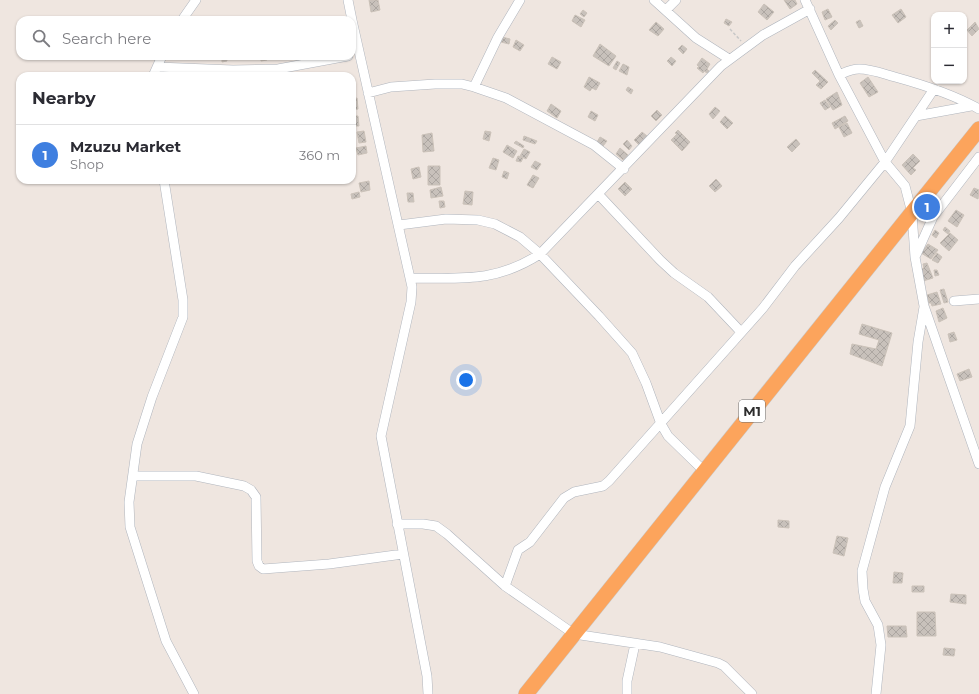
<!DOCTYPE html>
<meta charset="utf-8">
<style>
body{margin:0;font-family:Montserrat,sans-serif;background:#f2f2f3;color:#2b2b33}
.controls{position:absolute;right:12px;top:12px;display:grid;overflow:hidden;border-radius:8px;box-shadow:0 1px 3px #0004}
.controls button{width:36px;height:36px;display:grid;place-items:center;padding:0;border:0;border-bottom:1px solid #e1e1e2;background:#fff;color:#2b2b33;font:20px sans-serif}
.you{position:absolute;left:466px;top:380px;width:14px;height:14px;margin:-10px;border:3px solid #fff;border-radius:50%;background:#1a73e8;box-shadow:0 0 0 6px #1a73e833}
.badge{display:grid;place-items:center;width:26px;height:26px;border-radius:50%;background:#d93025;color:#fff;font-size:13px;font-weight:700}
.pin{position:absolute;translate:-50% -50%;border:2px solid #fff;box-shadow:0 1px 4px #0006}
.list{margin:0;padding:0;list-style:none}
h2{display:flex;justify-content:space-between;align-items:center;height:52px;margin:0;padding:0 16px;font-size:17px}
h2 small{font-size:13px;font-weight:400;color:#7c7c81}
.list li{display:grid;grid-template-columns:26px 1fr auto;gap:12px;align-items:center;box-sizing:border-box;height:60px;padding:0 16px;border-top:1px solid #e1e1e2}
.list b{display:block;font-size:15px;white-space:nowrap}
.list p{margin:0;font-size:13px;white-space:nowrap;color:#7c7c81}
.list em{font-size:13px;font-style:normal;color:#7c7c81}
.icon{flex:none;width:22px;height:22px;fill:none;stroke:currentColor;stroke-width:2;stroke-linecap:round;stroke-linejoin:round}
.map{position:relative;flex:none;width:979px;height:694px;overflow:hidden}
.search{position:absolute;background:#fff;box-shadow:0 1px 3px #0004;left:16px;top:16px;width:340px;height:44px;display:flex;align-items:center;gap:10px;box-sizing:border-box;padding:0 14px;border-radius:12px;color:#7c7c81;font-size:15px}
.panel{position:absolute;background:#fff;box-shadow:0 1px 3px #0004;left:16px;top:72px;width:340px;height:112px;border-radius:12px}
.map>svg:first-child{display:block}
.building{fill:url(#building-cross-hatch);stroke:#cbc2b9}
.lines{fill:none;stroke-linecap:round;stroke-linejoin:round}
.minor-casing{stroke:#b0b5bd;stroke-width:10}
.trunk-casing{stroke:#c8c8c8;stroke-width:16}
.path{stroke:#c8c8c8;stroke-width:1.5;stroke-dasharray:3 2;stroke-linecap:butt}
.minor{stroke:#fff;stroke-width:9}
.trunk{stroke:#fca45c;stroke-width:15}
.labels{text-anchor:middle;stroke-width:4;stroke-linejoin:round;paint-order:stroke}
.shield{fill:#fff;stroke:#6c6c6c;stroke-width:1}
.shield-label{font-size:13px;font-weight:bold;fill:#2d2d2d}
</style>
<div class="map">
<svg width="979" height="694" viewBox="0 0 979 694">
<defs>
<pattern id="building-cross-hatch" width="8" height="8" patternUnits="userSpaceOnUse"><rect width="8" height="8" fill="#c8c1bb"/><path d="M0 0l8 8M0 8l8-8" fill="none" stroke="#aca6a1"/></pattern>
</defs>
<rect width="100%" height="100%" fill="#efe6e0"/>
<path class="building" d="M369,0H378L380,10L371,12Z
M784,0H795L797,4L790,9Z
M764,4L774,12L767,20L758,12Z
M828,9L832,17L825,20L822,12Z
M901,9L906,17L898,23L892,15Z
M583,10L587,13L584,17L580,14Z
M575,15L585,20L581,27L572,21Z
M726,19L732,22L729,26L724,23Z
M835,20L838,23L831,30L828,26Z
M860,20L863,26L859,28L856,22Z
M656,22L664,29L658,36L649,30Z
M975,22L979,29L972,36L967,30Z
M502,37L510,39L509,44L501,42Z
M516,40L524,45L520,51L513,47Z
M600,44L616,56L609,66L593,56Z
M682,45L687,49L683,54L678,49Z
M261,56H266L267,60L261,61Z
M226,57L227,61L222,62V58Z
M552,57L561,62L557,69L548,64Z
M671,57L676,61L672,66L667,61Z
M702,58L710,64L707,69L709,71L707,73L704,71L703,73L697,68L699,67L697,65Z
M617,61L620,63L616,70L613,68Z
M623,64L629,67L627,75L619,71Z
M815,70L828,82L821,89L816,85L820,81L812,73Z
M589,77L600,83L596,90L592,88L590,91L584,87Z
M868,77L878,92L869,97L860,83Z
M628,87L633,90L631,94L626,90Z
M837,92L842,105L833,110L826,99Z
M357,98L358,109L352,110V99Z
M825,100L830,107L825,110L820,103Z
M551,104L561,111L557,118L547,111Z
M715,107L720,111L713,119L709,114Z
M657,110L662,115L656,121L651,116Z
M591,111L598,115L595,121L588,117Z
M352,116H358L359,126H352Z
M725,116L733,123L727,129L720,122Z
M845,116L848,121L835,129L832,123Z
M847,123L852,133L844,137L839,127Z
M678,130L690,142L682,151L671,140L677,134L675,133Z
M364,131L366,142L359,143L357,132Z
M485,131L491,132L489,141L483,139Z
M642,132L647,136L639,145L634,140Z
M432,133L434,151L423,152L422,135Z
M524,136L537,141L535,144L523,140Z
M600,137L607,141L603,146L597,142Z
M796,139L800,144L792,152L787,147Z
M627,140L632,146L629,150L623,144Z
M516,141L524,146L523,148L514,143Z
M507,145L517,151L513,158L503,152Z
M366,146L367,153L358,155L356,148Z
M620,148L628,155L623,160L616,154Z
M524,149L530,152L526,159L520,156Z
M913,154L920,161L913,168L916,170L911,175L902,165Z
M518,156L523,158L521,162L516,161Z
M493,158L499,160L496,170L489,168Z
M535,161L541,164L537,170L531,167Z
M428,166H440V185H428Z
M419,167L421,177L413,179L411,169Z
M504,171L509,173L507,179L502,177Z
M533,175L539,178L533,188L527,185Z
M716,179L722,186L715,192L709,186Z
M369,181L370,190L361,192L359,183Z
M625,182L632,189L625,196L618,189Z
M441,187L443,196L431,198L430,190Z
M974,188L979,190L978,199L970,195Z
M465,191L473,192L472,205L463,204Z
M359,192L360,197L352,199L351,194Z
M407,193H413L414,202H408Z
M439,201H444L445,207L440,208Z
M956,210L964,215L957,227L948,221Z
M945,227L950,231L948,234L943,230Z
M935,230L939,233L936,238L932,235Z
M950,233L958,240L949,251L940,243Z
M928,244L938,250L931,259L921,253Z
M937,253L942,257L938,263L932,260Z
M927,263L933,278L923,281L920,269L924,268L923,264Z
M934,270H937L939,275L935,276Z
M944,289L948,302L944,303L940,290Z
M937,292L941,304L932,306L931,303H929L927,295Z
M943,308L947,318L939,322L936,311Z
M862,324L892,333L882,366L850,354L852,344L876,349L879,340L859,334Z
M954,332L957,340L950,342L948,334Z
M969,369L972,377L960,381L957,374Z
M778,520L789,521V528L778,527Z
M837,536L848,538L844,556L833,553Z
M894,572L903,573L902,583H893Z
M912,586H924V592H912Z
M951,594L966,595V604L950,602Z
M917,612H935L936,636H917Z
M887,626H906L907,637H888Z
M944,648L955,649L954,656L943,655Z"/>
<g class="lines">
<g class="minor-casing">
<path id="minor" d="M348,0L352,20
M654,0L696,38L729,59
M805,0L839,75L885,162L905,186L912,213L915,257L924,306L979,464
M666,10L676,0
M182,20L196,0
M352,20L412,287L411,302L381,436L427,676L428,694
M157,67L233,70L278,69L348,56
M839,75C846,72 851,69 859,69C871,69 884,74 895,77C924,85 953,94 979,109
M153,76L162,56
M474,87L498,37L520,0
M368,93L391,87L435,84H462L474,87L506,98L594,145L624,169
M916,116L971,106
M164,180L183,300V317L152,397L137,444L129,502L130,527L166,641L194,694
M599,195L660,260L674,273L708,297L741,332
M399,225L446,219L478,220L495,224L520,237L540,254L599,316L632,353L646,383L661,424L668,436L705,472
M916,255L933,217L979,157
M411,278C461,278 495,283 540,254L721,66L763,35L810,9
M954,301L979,299
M133,476H196L244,486L251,490L256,497L257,561L259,566L263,569L329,564L403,554
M397,524H423L436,526L447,534L505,586L574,634L660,647L718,663L724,666L752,694
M505,586L518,550L530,542L564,498L574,492L603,486L609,481L763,308L795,266L839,218L885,162L934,89
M627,694V681L635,644
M876,694L881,645L878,625L865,601L863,589L862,571L885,487L910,426L918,342L924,307"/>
</g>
<g class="trunk-casing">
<path id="trunk" d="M526,694L979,129"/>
</g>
<path class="path" d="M730,29L741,41"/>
<use href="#minor" class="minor"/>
<use href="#trunk" class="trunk"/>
</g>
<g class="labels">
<rect class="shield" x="739" y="400" width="26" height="22" rx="3"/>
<g class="shield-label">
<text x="752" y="416">M1</text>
</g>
</g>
</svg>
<div class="controls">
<button>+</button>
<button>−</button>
</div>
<div class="you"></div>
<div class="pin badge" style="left:927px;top:207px;background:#3f7fe0">1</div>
<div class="search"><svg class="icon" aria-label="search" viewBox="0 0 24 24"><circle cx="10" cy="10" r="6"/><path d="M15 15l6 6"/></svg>Search here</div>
<section class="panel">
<h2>Nearby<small></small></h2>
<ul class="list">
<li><span class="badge" style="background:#3f7fe0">1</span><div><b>Mzuzu Market</b><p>Shop</p></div><em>360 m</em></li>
</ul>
</section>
</div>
